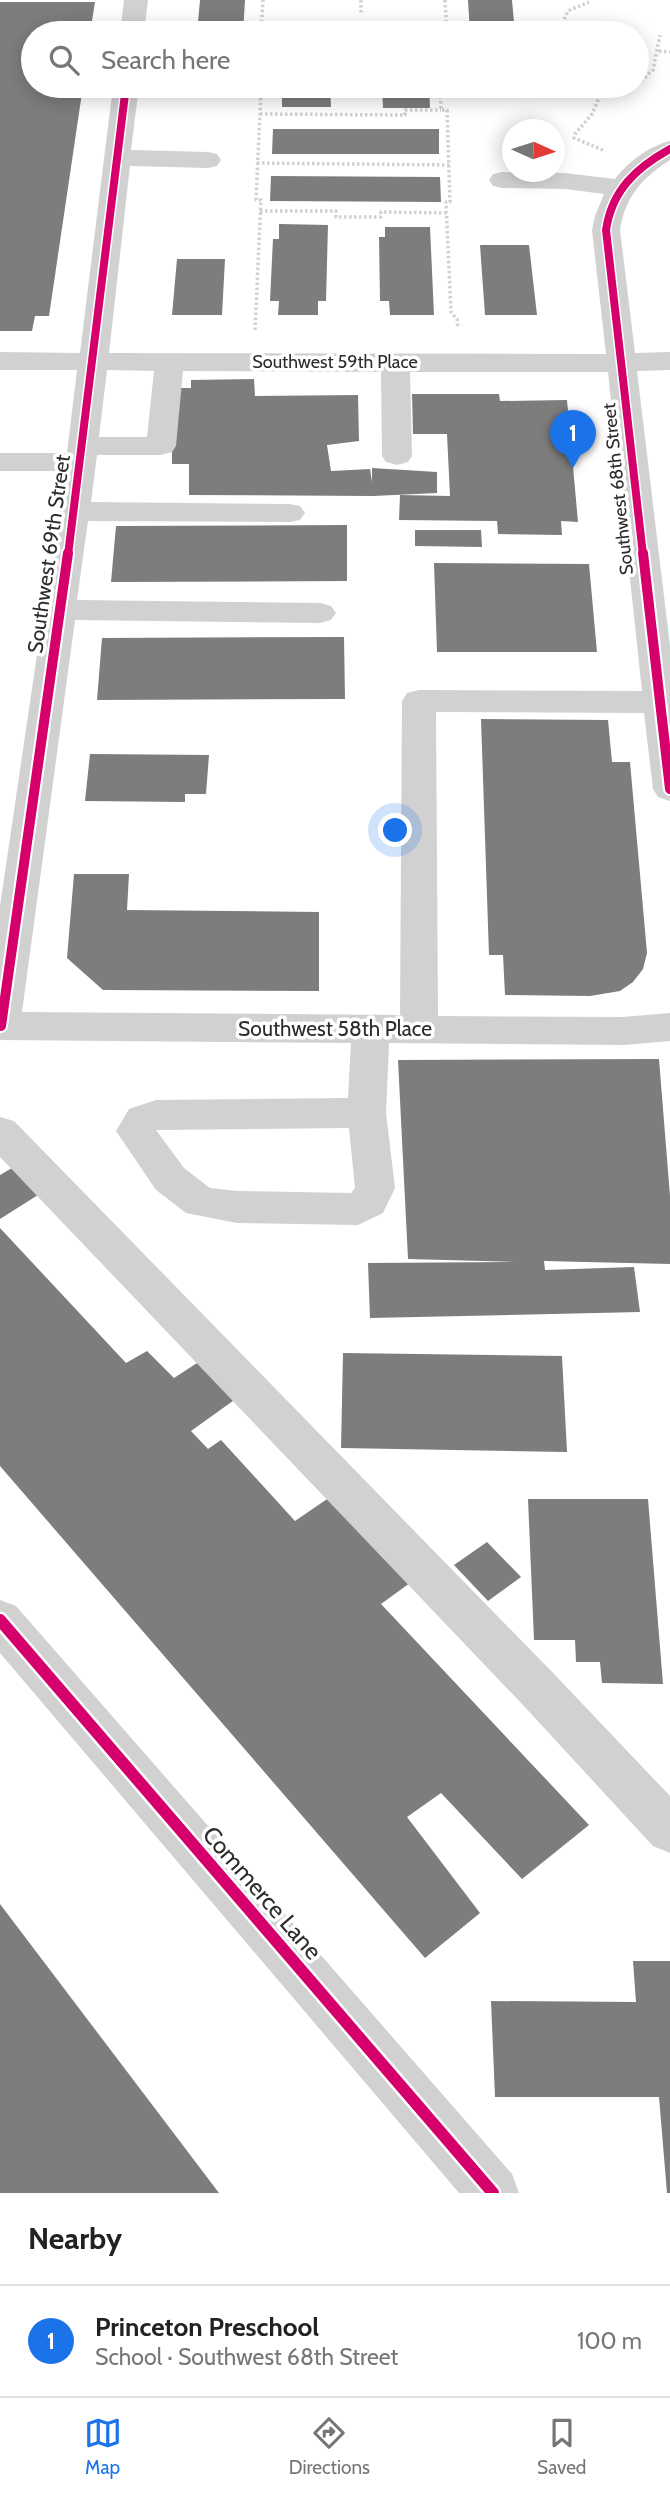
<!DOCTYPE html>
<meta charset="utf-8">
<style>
body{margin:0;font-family:Cabin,sans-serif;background:#f6f6f6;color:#222}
.compass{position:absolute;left:502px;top:119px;width:63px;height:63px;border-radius:50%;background:#fff;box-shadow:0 4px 18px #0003;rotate:93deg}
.you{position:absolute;left:396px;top:831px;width:24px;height:24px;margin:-18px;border:5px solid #fff;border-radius:50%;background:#1a73e8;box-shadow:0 0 0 10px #1a73e833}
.badge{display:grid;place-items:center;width:46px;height:46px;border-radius:50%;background:#1a73e8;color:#fff;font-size:23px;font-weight:700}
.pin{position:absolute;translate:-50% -58px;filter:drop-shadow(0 2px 4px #0008)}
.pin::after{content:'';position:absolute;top:37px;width:24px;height:21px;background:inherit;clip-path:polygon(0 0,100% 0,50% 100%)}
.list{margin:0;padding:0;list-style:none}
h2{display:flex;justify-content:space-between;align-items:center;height:91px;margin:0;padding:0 28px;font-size:30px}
h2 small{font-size:23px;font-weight:400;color:#767676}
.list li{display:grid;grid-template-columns:46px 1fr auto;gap:21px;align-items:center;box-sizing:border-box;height:112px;padding:0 28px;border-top:2px solid #e0e0e0}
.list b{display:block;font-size:26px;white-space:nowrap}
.list p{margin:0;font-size:23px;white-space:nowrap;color:#767676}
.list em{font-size:23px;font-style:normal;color:#767676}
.icon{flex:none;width:38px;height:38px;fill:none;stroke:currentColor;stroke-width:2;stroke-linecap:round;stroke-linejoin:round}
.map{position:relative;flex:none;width:670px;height:2193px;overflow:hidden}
.search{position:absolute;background:#fff;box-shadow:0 4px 18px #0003;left:21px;right:21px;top:21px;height:77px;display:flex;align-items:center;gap:18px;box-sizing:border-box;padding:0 24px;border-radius:38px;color:#767676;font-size:26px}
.sheet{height:203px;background:#fff}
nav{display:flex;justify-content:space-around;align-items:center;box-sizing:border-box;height:98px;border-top:2px solid #e0e0e0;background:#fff;font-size:19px;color:#767676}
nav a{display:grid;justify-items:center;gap:4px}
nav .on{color:#1a73e8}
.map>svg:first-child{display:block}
.building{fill:#7d7d7d}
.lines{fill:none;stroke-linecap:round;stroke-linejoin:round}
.path{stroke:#d1d1d1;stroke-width:3.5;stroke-dasharray:2.5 2.5;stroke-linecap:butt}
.minor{fill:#d1d1d1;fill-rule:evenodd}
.cycleway-far2-casing{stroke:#fff;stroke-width:11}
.cycleway-far1-casing{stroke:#fff;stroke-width:14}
.cycleway-casing{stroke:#fff;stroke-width:17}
.cycleway-far2{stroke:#d6006c;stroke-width:8}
.cycleway-far1{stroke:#d6006c;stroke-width:10}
.cycleway{stroke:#d6006c;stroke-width:12}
.labels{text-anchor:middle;stroke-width:7;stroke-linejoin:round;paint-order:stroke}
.far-street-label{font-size:18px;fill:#2c2c2c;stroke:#fff}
.street-label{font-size:21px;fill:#2c2c2c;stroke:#fff}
.near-street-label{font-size:24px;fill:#2c2c2c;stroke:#fff}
</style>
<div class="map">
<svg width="670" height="2193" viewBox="0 0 670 2193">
<rect width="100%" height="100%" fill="#fff"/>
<path class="building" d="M200,0H245L243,33H197Z
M468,0H512L515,33H470Z
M0,2H95L90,33H33V86H83L49,316H35L32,331H0Z
M329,22V33H282V23Z
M380,22H426V33H381Z
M282,86H330L331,107H282Z
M382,86H429L430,108H383Z
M273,129H439V154H272Z
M271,176L440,177L441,202L270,201Z
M279,224L328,225L326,301H318V315H278L279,301H270L273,239H279Z
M385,227H430L434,315H390L389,301H380L379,237H385Z
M480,245H529L537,315H485Z
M177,259H225L222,315H172Z
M254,379L255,396L358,395L359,441L327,445L331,471L370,469L372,482V468L437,472V493L373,496L189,495V464H172V388H191V380Z
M412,394H499L500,401L567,400L578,522L561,521L562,535L498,534L497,521L399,520L400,495L450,496L447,434H413Z
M347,525V581L111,582L116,526Z
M415,530H481L482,547L415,546Z
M434,563L589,564L597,652H437Z
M344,637L345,699L97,700L102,638Z
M481,719L608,720L612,762H630L647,953L643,969L633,982L620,991L590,996L505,995L503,955H489Z
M90,754L209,755L206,794H185V802L85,801Z
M74,874H129L127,910L319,912V991L103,990L67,958Z
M659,1059L670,1196V1264L544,1261L545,1270L634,1267L640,1312L370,1318L368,1263L515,1262L408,1259L398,1060Z
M12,1168L38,1195L0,1219V1175Z
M0,1228L126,1363L147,1351L174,1378L197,1363L237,1398L191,1431L208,1449L221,1440L295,1521L333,1495L414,1580L381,1604L589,1825L522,1879L441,1793L407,1817L480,1913L425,1958L0,1466Z
M343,1353L562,1356L567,1452L341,1448Z
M528,1499H648L663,1684L602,1683L600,1662H576L575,1640H534Z
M487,1542L521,1577L488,1601L454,1565Z
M0,1904L219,2193H0Z
M633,1961H670V2193H667L659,2097H495L491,2001L636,2002Z"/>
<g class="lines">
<path class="path" d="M361,0V14
M445,0L447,33
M261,32L263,0
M253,33H270
M558,33L568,11L589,2
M659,51L670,52
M637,84L653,70L660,35
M440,86L441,110H447L450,202H446L451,312L457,319L458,328
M591,86L602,91
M260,114L405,115V110H441
M603,150L574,138L575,134L592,114L602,91L632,86
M257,163L449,165
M260,211H336V217H381V212L446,213
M255,330L261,200H256L261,91H266L267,86"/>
<path class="minor" d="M124,0H148L144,33H120Z
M113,86H139L131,150L208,152L217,154L221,160L217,166L208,168L130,166L109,353L606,354L592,230L595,216L604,194L565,189L502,188L493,186L489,180L493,174L502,172L565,173L615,179C628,162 649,146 670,141V160C642,178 625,197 620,230L635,353L670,352V370L637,371L670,646V801L658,797L653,789L644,713L436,712L438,1016L623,1017L670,1013V1041L623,1045L389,1043L386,1113L395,1188L383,1213L358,1225L237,1223L186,1213L156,1190L116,1131L129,1109L156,1100L348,1098L351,1043L0,1040V906L64,471H0V453H67L77,370H0V352L80,353ZM107,370L154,371L147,437H99ZM183,371L381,372L382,456L386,462L397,465L408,462L412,456L410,372H608L642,691L419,690L407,693L402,701L400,1015L22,1012L75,620L320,623L331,620L336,613L331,606L320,603L77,600L88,521L289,522L300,520L305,513L300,506L289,504L91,502L97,455H161L172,452L176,446ZM349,1128L355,1188L351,1193L237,1191L210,1188L184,1168L156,1130Z
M0,1117L14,1121L555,1675L670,1796V1853L653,1846L523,1705L0,1157Z
M0,1600L16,1606L512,2174L519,2193H459L0,1653Z"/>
<g class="cycleway-far2-casing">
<path id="cycleway-far2" d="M68,555L126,86
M643,555L606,230C612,190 636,168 670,149"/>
</g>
<g class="cycleway-far1-casing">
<path id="cycleway-far1" d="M643,553L670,789
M1,1026L68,553"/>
</g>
<g class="cycleway-casing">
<path id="cycleway" d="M0,1620L493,2193"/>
</g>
<use href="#cycleway-far2" class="cycleway-far2"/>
<use href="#cycleway-far1" class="cycleway-far1"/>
<use href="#cycleway" class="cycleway"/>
</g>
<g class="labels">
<g class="far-street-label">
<text x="335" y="368">Southwest 59th Place</text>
<text transform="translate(618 489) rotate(-96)" y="6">Southwest 68th Street</text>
</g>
<g class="street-label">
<text transform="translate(49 554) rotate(-82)" y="7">Southwest 69th Street</text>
<text x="335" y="1036">Southwest 58th Place</text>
</g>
<g class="near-street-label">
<text transform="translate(262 1893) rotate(49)" y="8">Commerce Lane</text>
</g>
</g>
</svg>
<svg class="compass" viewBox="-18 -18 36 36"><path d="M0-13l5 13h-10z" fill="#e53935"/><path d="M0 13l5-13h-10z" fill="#767676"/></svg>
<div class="you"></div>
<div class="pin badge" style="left:573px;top:468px">1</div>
<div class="search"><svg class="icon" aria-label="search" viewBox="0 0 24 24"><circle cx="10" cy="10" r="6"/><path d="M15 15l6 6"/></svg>Search here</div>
</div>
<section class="sheet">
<h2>Nearby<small></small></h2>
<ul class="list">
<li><span class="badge">1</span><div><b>Princeton Preschool</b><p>School · Southwest 68th Street</p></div><em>100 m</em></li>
</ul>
</section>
<nav>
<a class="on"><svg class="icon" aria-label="map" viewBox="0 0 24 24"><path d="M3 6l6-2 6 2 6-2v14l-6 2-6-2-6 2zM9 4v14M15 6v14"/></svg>Map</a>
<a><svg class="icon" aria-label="directions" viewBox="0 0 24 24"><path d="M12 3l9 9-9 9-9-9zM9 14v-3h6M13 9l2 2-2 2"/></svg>Directions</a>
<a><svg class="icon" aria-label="saved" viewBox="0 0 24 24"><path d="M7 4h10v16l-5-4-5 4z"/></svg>Saved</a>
</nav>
